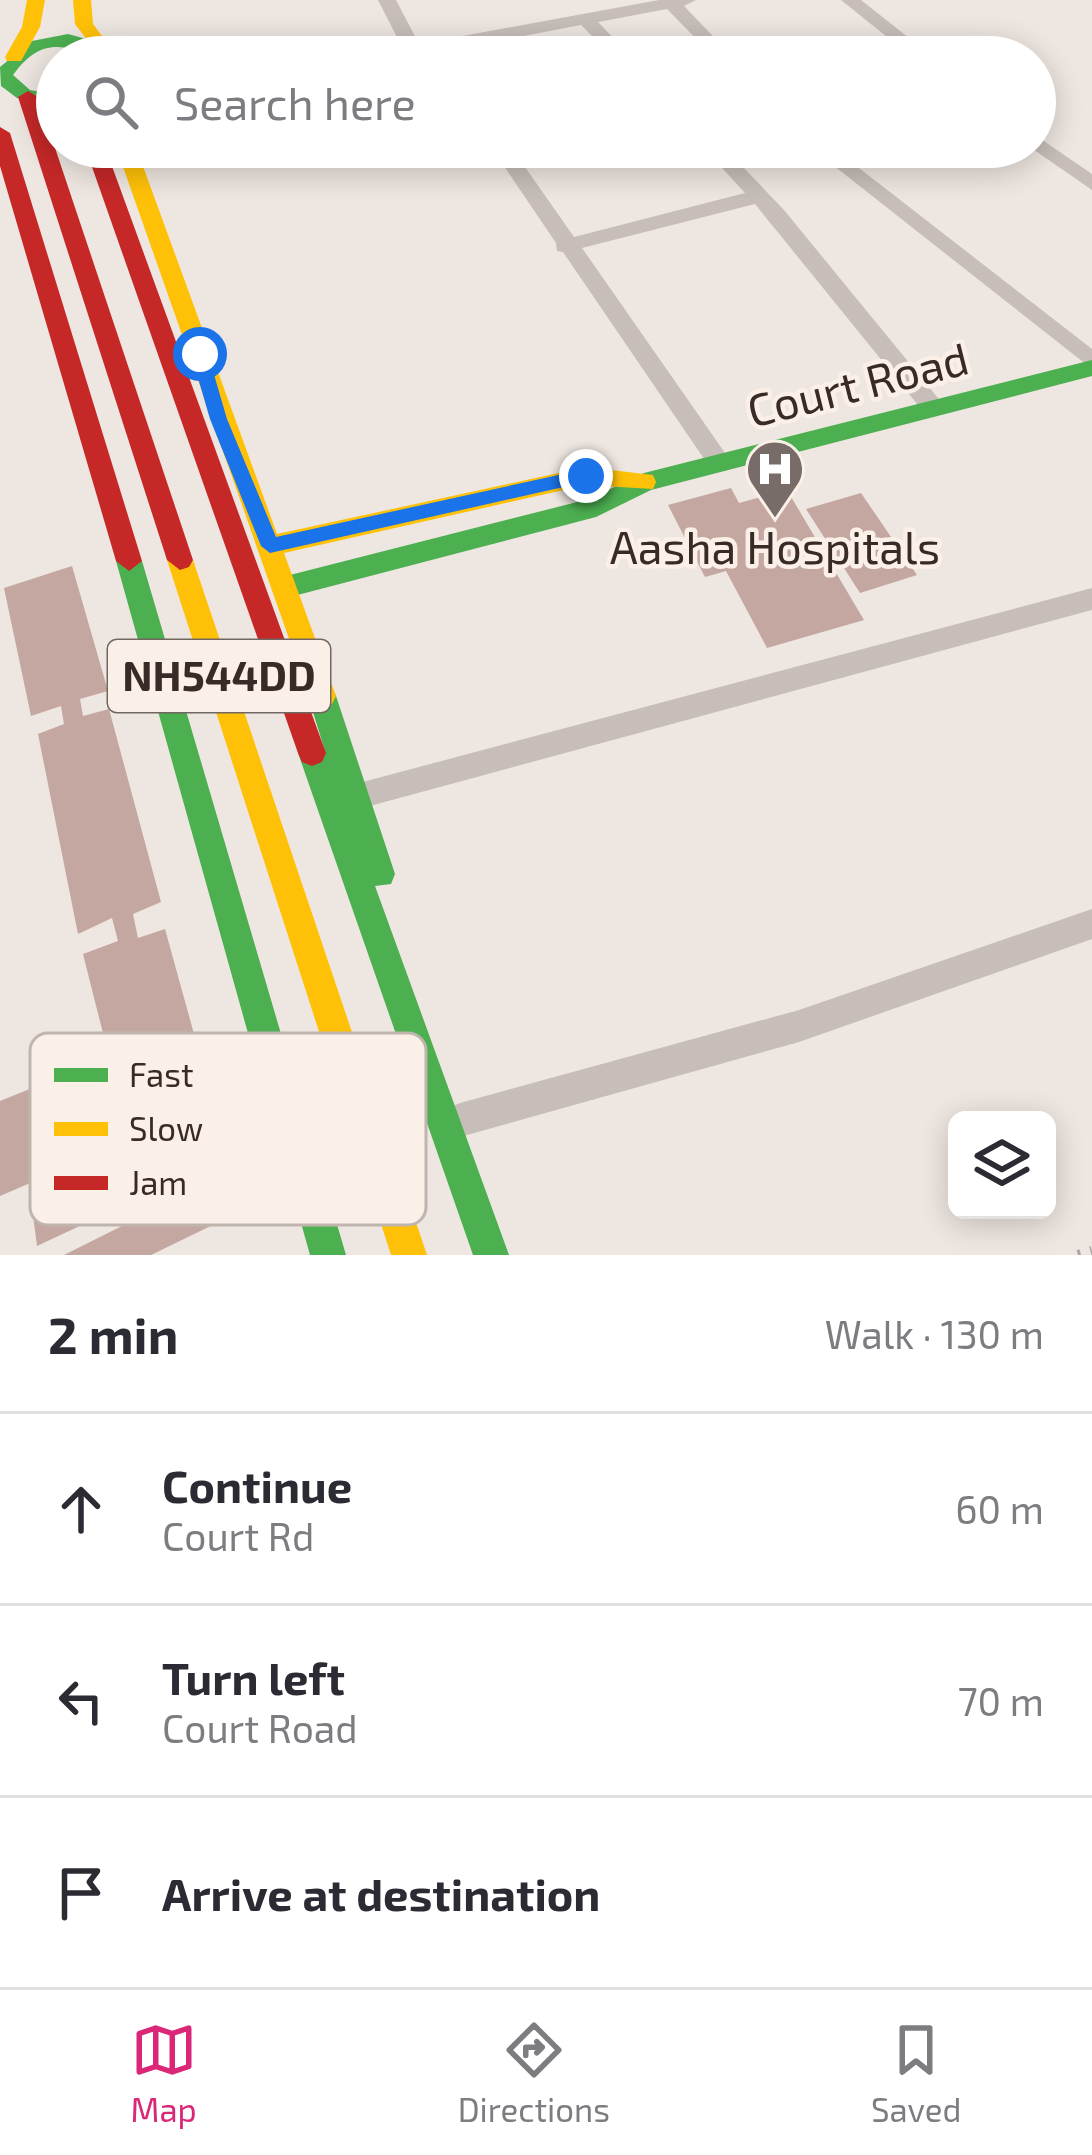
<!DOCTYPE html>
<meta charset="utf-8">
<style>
body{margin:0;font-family:"Exo 2",sans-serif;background:#f7f7f7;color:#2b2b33}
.controls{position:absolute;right:36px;bottom:36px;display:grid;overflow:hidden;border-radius:18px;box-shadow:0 6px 30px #0003}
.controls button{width:108px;height:108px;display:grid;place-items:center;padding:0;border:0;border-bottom:3px solid #e1e1e2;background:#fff;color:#2b2b33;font:60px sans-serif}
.stop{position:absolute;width:36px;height:36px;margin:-27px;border:9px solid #1a73e8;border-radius:50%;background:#fff}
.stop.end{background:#1a73e8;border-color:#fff;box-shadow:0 3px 12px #0008}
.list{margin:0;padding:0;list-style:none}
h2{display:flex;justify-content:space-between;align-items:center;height:156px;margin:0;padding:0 48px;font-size:51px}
h2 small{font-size:39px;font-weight:400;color:#7c7c81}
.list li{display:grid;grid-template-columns:78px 1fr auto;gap:36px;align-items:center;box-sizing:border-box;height:192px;padding:0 48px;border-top:3px solid #e1e1e2}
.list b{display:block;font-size:45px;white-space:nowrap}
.list p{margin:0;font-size:39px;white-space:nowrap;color:#7c7c81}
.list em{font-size:39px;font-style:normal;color:#7c7c81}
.icon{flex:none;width:66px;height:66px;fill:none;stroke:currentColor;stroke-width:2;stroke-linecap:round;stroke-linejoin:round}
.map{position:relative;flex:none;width:1092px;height:1255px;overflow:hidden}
.search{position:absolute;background:#fff;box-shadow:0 6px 30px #0003;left:36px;right:36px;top:36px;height:132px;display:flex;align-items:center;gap:30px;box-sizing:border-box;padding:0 42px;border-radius:66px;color:#7c7c81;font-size:45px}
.sheet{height:732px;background:#fff}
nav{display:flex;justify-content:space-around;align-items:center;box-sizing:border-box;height:168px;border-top:3px solid #e1e1e2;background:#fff;font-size:33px;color:#7c7c81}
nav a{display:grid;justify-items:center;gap:6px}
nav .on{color:#db2777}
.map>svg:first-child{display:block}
.building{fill:#c3a7a0}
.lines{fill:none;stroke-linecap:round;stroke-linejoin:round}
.street{fill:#c7beb9;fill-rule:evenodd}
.fast{fill:#4caf50;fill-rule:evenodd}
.slow{fill:#ffc107;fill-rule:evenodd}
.jam{fill:#c62828;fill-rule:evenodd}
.rail{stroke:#aea7a4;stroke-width:10;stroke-dasharray:3 10;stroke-linecap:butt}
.route{fill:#1a73e8}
.labels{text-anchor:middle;stroke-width:9;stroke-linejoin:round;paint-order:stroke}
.shield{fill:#fbf0e7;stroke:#726661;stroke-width:3}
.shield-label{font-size:42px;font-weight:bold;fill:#382b27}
.street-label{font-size:45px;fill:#382b27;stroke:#fbf0e7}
.poi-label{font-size:45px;fill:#382b27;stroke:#fbf0e7}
.key{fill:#fbf0e7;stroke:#c0b5ad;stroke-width:3}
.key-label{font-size:33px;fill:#382b27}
</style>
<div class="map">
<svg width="1092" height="1255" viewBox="0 0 1092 1255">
<rect width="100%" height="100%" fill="#eee6e0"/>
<path class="building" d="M731,488L739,503L787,490L864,620L767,648L726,571L705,577L668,505Z
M861,493L917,575L860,593L806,509Z
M72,566L108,691L80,699L83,716L109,709L161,902L133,914L138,938L165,929L215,1110L178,1126L185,1153L209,1143L227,1218L151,1255H64L122,1226L118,1208L37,1246L33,1215L111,1179L107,1150L0,1196V1101L109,1057L83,954L118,941L112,918L78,934L38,734L64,724L61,706L31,716L4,588Z"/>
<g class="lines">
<path class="street" d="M378,0H396L419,44L659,0H696L684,6L733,57H714L667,9L598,22L632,57H613L581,25L413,57L404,51Z
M841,0H861L933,57H912Z
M1035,135L1092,174V190L1030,147H1035Z
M491,147H511L574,237L745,193L703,147H724L784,210L942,403L946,409L942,415H926L755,204L582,248L732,463L729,469H711L563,252L557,251L556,243Z
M810,147H832L1092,349V369Z
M1092,588V610L355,810L345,806L340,797L345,788L355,784Z
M1092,909V939L799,1042L460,1137L448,1132L443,1120L448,1108L460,1103L799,1010Z"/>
<path class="fast" d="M68,34L104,44L120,57C76,57 49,25 13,75L30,90L57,95V103L52,105L17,98L1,86L0,67L32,41Z
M1092,360V376L651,490L596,517L286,598L277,594L273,587L277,580L286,576L589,499L644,473Z
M129,551L142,561L346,1255H310L116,561Z
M322,684L332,688L336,696L395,874L391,884L375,886L509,1255H473L298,753L302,744L312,740L322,744L325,751L308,696L312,688Z"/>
<path class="slow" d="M27,0H45L40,27L21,61H7L5,57L22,27Z
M73,0H91L93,24L109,45L106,49H94L75,24Z
M116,147H136L277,534L586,467L653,475L656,482L653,489L586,485L284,553L336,696L332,704L322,708L312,704Z
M180,550L193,560L427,1255H391L167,560Z"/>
<path class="jam" d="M28,91L38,97L193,560L189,567L180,570L167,560L18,97Z
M0,127L10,133L142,561L129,571L116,561L0,166Z
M85,147H105L326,753L322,762L312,766L302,762L298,753Z"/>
<path class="rail" d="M1078,1255L1092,1251"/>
</g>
<path class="route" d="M200,348L208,354L227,419L276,537L586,469L595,476L586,482L270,553L261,546L210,419L191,354Z"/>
<defs>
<g id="hospital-pin" transform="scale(3)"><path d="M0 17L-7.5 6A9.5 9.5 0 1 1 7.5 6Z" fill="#786c68" stroke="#fbf0e7"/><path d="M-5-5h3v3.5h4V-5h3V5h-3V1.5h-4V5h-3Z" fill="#fff"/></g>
</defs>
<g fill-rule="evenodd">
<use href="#hospital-pin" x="775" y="469"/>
</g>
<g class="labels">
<rect class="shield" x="108" y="640" width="222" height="72" rx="9"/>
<g class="shield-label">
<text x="219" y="691">NH544DD</text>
</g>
<g class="street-label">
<text transform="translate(858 385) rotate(-14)" y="16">Court Road</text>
</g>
<g class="poi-label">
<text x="775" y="564">Aasha Hospitals</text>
</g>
</g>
<rect x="30" y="1033" width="396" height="192" rx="18" class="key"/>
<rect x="54" y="1068" width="54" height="14" fill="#4caf50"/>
<rect x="54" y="1122" width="54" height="14" fill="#ffc107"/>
<rect x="54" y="1176" width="54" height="14" fill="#c62828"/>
<g class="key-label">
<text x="129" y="1087">Fast</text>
<text x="129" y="1141">Slow</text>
<text x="129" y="1195">Jam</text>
</g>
</svg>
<div class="controls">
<button><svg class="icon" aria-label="layers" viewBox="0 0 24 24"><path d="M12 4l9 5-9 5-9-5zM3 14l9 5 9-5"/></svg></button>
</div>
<div class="stop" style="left:200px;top:354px"></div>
<div class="stop end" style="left:586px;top:476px"></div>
<div class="search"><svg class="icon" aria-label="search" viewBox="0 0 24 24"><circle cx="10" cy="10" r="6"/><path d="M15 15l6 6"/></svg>Search here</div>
</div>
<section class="sheet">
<h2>2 min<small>Walk · 130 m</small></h2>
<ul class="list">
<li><svg class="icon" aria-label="ahead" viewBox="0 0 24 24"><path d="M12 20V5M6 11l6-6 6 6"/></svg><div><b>Continue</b><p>Court Rd</p></div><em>60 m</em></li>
<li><svg class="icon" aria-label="left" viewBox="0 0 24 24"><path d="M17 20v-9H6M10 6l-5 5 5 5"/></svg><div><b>Turn left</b><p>Court Road</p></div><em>70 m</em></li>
<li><svg class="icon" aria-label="arrive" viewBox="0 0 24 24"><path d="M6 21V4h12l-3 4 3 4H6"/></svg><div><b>Arrive at destination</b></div></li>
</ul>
</section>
<nav>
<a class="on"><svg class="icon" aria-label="map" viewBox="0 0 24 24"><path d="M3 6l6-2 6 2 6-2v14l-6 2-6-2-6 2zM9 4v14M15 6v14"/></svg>Map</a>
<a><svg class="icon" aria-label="directions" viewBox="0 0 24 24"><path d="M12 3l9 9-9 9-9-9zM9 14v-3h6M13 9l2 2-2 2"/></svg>Directions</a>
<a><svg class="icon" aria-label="saved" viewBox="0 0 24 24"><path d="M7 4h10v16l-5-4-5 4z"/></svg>Saved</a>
</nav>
